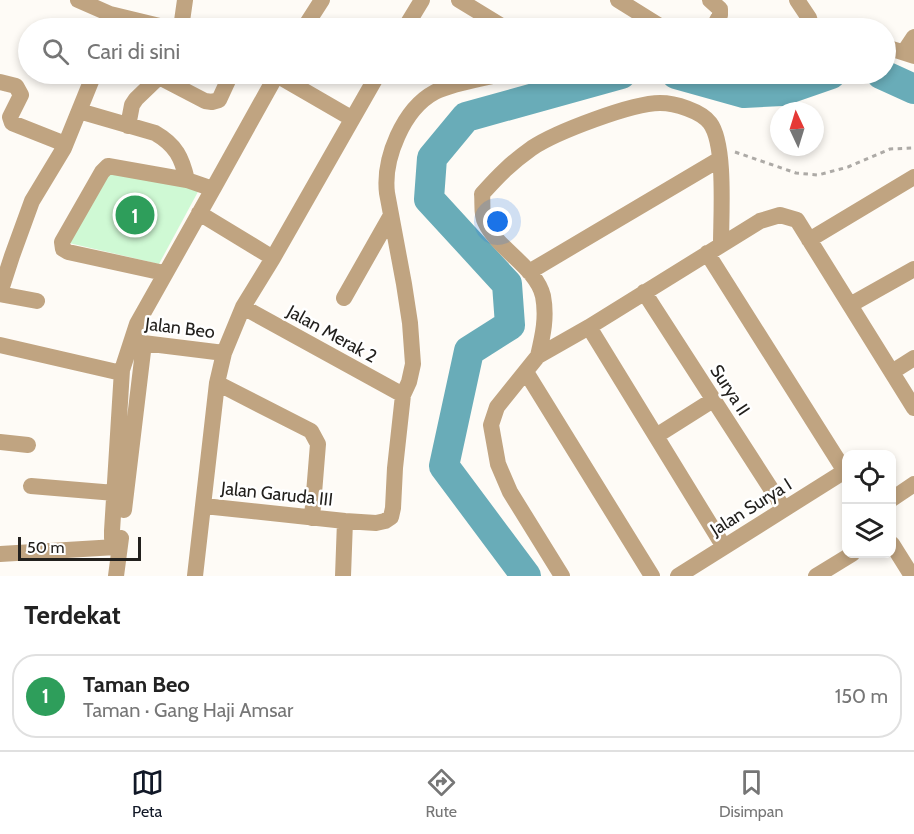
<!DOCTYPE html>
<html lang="id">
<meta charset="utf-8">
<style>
body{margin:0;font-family:Cabin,sans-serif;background:#f2f2f2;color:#222}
.controls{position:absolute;right:18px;bottom:18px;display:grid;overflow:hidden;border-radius:12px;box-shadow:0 3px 9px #0003}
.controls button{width:54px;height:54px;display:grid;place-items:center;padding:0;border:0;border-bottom:2px solid #e0e0e0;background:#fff;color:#222;font:30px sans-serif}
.compass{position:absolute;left:770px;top:102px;width:54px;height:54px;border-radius:50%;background:#fff;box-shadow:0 3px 9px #0003;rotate:356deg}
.scale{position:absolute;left:18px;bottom:15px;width:123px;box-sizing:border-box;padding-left:6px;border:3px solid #22201d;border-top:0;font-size:16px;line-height:21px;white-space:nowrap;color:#22201d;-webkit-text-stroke:4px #fff;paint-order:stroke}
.you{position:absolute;left:498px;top:222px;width:21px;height:21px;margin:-15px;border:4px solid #fff;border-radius:50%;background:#1a73e8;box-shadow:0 0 0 9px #1a73e833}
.badge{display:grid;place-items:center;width:39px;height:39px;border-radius:50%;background:#111827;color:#fff;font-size:20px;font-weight:700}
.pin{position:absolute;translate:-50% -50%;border:3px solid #fff;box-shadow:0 2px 6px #0006}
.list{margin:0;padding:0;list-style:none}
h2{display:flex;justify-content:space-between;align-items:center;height:78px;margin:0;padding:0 24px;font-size:26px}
h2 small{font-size:20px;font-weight:400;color:#767676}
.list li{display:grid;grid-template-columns:39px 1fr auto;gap:18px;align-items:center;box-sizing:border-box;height:84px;margin:0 12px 12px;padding:0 12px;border:2px solid #e0e0e0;border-radius:24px}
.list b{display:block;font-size:22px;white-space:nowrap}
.list p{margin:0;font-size:20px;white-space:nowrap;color:#767676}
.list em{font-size:20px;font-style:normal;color:#767676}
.icon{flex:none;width:33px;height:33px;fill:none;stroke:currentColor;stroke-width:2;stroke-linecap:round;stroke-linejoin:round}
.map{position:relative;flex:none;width:914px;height:576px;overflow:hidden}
.search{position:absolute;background:#fff;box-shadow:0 3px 9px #0003;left:18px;right:18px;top:18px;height:66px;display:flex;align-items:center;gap:15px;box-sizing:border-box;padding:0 21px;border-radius:33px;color:#767676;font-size:22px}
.sheet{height:174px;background:#fff}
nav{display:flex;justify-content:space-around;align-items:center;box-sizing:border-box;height:84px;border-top:2px solid #e0e0e0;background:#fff;font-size:16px;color:#767676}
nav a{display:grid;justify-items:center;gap:3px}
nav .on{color:#111827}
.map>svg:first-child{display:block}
.green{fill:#cff9d4}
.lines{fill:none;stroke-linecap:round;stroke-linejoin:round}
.river{stroke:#69acb8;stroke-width:30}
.path{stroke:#adaaa6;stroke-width:3;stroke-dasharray:4.5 4.5;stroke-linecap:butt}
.street{stroke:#c0a481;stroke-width:16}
.labels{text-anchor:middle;stroke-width:5;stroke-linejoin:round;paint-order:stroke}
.street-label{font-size:18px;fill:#22201d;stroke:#fff}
</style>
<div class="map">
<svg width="914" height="576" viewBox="0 0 914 576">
<rect width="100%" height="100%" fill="#fefbf6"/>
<path class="green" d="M111,170L200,188L159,264L69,243Z"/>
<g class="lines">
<path class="river" d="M676,74L744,93L782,91L831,74
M881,74L914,89
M526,576L444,466L469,351L510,325L507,284L429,199L432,158L466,117L621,74"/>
<path class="path" d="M735,152L796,173L818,175L848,167L890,149L914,148"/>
<path class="street" d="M78,0L110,14L168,28
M459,0L505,28
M618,0L663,28
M710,0L720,9V15L713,28
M797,0L809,18L812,28
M181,28L185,0
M304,28L322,0
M405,28L422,0
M886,47L914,56
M904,52L914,37
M275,74L351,118
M159,77L205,101L212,102L219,100L231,74
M0,82L16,86L21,95L10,117L12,123L65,144
M79,111L155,133C176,145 182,158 187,180
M128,126L132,105L136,99L162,74
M199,213L273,258
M809,240L914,177
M707,253L846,473
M529,272L720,159
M164,273L68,252L63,249L62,242L102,172L108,166L187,180L213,189L277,74
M644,292L784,509
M0,293L12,256L32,201L64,148L94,74
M0,294L37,301
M344,298L390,217
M850,305L914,269
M243,307L403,395
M589,327L724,547
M135,342L224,353
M0,345L117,372L122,370
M538,356C543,335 547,317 543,296C536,267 498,250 485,222C481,215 483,202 482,194C499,175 511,163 532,148C556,132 632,103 660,103C675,103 701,111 710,123C726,144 721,216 721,244
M526,372L652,576
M892,372L914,358
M217,383L311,431L318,444L312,518
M656,436L713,400
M0,442L28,445
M31,486L115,493
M892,499L914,484
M204,506L345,521L376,523L385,521L391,517L393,508L395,468L403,395L409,382L413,364L410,323L404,284L387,193C383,159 403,109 435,92C450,84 484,78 502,74
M124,510L144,343
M892,544L912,576
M116,547L112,538V531L122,370L137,324L213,189
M0,554L116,547L119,548
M116,576L121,538
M195,576L217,383L224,353L243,307L273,258L378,74
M343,576L345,521
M562,576L510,492L498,464L491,425L497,407L538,356L589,327L760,221L780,215L797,220L914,408
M678,576L845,471
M816,576L852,554"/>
</g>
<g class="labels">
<g class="street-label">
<text transform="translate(180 328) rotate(7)" y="6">Jalan Beo</text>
<text transform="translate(332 334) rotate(29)" y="6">Jalan Merak 2</text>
<text transform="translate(730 390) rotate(57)" y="6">Surya II</text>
<text transform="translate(277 494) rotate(6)" y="6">Jalan Garuda III</text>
<text transform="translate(751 507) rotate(-32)" y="6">Jalan Surya I</text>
</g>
</g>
</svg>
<div class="controls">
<button><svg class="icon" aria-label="locate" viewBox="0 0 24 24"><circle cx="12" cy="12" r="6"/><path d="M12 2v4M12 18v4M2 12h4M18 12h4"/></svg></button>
<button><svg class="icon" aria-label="layers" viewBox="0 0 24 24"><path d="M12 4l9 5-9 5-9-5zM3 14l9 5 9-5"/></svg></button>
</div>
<svg class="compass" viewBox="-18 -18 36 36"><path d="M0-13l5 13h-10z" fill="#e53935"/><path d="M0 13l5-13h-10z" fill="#767676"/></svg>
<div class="scale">50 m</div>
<div class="you"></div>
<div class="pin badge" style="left:135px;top:215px;background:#2e9e5b">1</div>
<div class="search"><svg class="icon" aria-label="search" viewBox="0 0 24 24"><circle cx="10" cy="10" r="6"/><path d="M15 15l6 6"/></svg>Cari di sini</div>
</div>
<section class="sheet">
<h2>Terdekat<small></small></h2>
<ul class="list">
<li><span class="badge" style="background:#2e9e5b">1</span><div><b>Taman Beo</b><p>Taman · Gang Haji Amsar</p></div><em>150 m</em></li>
</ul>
</section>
<nav>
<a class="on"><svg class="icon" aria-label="map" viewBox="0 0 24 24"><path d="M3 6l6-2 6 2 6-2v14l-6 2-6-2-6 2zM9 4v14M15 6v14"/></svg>Peta</a>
<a><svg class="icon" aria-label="directions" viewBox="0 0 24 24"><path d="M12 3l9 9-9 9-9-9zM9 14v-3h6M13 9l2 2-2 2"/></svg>Rute</a>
<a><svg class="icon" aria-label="saved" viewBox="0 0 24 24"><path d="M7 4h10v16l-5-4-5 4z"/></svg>Disimpan</a>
</nav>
